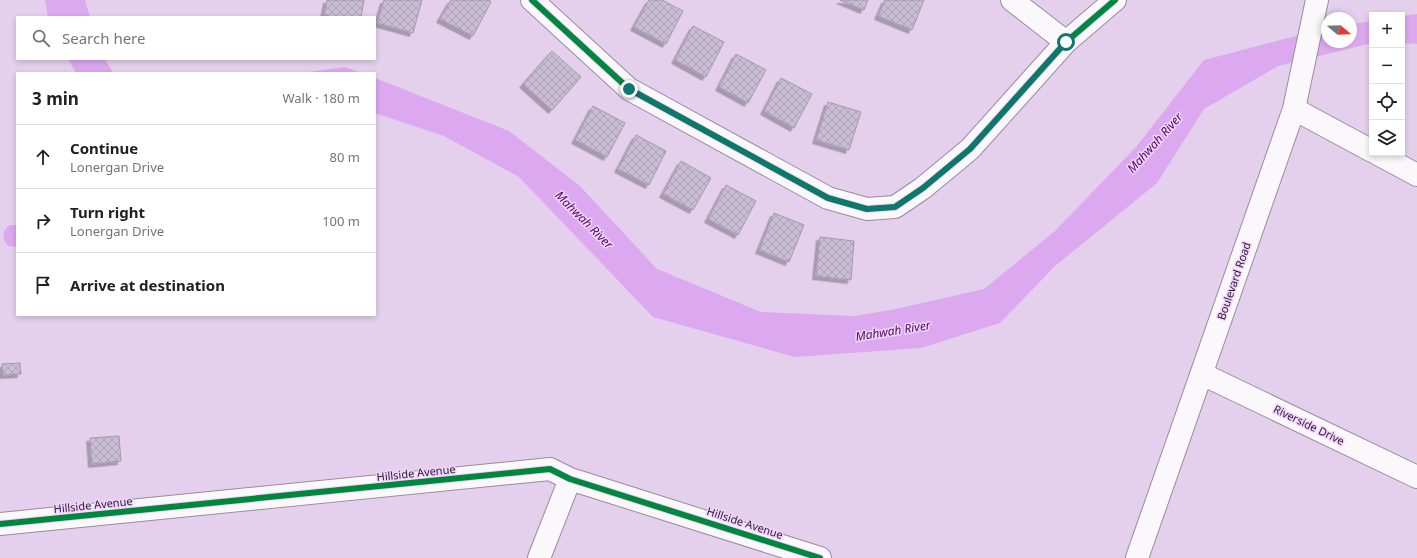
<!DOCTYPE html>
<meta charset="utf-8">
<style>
body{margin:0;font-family:"Noto Sans",sans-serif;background:#f2f2f2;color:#202124}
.controls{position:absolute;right:12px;top:12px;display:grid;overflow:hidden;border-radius:0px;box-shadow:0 2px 6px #0003}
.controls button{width:36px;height:36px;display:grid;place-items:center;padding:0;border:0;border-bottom:1px solid #e0e0e0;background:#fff;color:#202124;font:20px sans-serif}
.compass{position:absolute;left:1321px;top:12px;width:36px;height:36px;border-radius:50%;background:#fff;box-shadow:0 2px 6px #0003;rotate:109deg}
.stop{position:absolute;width:12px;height:12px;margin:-9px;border:3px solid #0f766e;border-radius:50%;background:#fff}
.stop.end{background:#0f766e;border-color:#fff;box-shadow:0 1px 4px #0008}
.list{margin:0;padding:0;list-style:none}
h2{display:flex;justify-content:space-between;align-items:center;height:52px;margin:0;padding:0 16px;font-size:17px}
h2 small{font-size:13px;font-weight:400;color:#757577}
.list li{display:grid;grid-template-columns:26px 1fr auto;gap:12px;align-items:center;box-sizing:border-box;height:64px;padding:0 16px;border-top:1px solid #e0e0e0}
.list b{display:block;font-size:15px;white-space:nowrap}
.list p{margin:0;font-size:13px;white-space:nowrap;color:#757577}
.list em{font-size:13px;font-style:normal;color:#757577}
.icon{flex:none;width:22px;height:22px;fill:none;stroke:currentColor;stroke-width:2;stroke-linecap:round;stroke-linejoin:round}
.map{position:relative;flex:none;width:1417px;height:558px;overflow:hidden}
.search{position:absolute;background:#fff;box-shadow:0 2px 6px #0003;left:16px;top:16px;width:360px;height:44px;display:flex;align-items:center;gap:10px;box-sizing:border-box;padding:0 14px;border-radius:0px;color:#757577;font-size:15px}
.panel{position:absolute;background:#fff;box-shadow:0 2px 6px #0003;left:16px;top:72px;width:360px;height:244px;border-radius:0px}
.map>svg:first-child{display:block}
.water{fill:#dca8ef}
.building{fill:url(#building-cross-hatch);stroke:#a498ae;filter:url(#shadow)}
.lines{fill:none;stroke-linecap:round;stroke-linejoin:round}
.minor-casing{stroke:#9a8ba0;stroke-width:24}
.minor{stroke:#fbf8fc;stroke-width:22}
.cycleway-casing{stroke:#f3d4fe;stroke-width:8}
.cycleway{stroke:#00873e;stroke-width:6}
.route{stroke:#0f766e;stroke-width:5}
.labels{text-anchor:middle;stroke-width:3;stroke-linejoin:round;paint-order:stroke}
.street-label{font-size:11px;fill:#2a1c2f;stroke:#f3d4fe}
.water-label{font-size:12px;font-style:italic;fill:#48085a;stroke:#f3d4fe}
</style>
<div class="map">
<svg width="1417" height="558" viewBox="0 0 1417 558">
<defs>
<pattern id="building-cross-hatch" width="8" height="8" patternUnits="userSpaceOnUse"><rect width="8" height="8" fill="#c9bdd4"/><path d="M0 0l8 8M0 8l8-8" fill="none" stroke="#ada2b6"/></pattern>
<filter id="shadow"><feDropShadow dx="-3.5" dy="3.5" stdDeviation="0" flood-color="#0004"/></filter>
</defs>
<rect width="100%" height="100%" fill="#e4d0ec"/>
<path class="water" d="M45,0H85L90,17H48Z
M1417,14V44L1402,43V16Z
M1372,21V43L1278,66L1204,109L1157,183L1055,266L1000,323L921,348L795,357L653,317L519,177L444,136L375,113V78L509,131L580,186L657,269L761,312L854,316L896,309L984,289L1055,231L1136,147L1204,60L1327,28V42H1351V24Z
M68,59H105L113,73H76Z
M345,67L361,73H302Z
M10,225H17V247L8,246C1,238 2,230 10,225Z"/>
<path class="building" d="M327,0H364L361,17H334L324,15Z
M384,0H422L413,33L377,23Z
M451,0H489L491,2L473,36L440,19Z
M649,0H662L683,11L666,44L634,27Z
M840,0H868L864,10Z
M885,0H924L912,30L878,16Z
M693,26L724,42L706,77L675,60Z
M552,51L581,77L552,110L523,84Z
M736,54L766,70L748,103L719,87Z
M781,78L812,94L794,128L764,111Z
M828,102L861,112L849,150L816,140Z
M593,106L625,123L607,157L575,140Z
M636,135L666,151L649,185L618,169Z
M681,161L711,178L693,210L663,194Z
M726,185L756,201L738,235L708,219Z
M774,213L804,225L789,262L759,250Z
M820,237L854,241L851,280L816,276Z
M20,363L21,374L3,375L2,364Z
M119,436L121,461L92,464L90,438Z"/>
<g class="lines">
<g class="minor-casing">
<path id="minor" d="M532,0L629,89L828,198L867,209L895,207L923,188L970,149L1066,42L1115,0
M1012,0L1066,42
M1294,109L1372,151
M1376,153L1417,175
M1202,374L1417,477
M0,524L550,469L570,479L820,558
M539,558L570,479
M1137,558L1294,109L1317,0"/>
</g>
<use href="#minor" class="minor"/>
<g class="cycleway-casing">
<path id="cycleway" d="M532,0L629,89L828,198L867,209L895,207L923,188L970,149L1066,42L1115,0
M0,524L550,469L570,479L820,558"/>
</g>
<use href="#cycleway" class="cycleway"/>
</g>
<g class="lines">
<path class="route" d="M629,89L828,198L867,209L895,207L923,188L970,149L1066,42"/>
</g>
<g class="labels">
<g class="street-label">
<text transform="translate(1234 281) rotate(-71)" y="4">Boulevard Road</text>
<text transform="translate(1309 425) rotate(26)" y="4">Riverside Drive</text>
<text transform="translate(416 473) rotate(-6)" y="4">Hillside Avenue</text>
<text transform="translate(93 505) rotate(-6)" y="4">Hillside Avenue</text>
<text transform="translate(745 523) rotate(18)" y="4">Hillside Avenue</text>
</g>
<g class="water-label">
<text transform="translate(1155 143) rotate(-48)" y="4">Mahwah River</text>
<text transform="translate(584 220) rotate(45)" y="4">Mahwah River</text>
<text transform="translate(893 331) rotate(-9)" y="4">Mahwah River</text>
</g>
</g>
</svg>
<div class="controls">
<button>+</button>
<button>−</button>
<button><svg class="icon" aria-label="locate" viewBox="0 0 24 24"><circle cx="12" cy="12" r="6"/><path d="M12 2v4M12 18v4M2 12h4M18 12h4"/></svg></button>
<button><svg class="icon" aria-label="layers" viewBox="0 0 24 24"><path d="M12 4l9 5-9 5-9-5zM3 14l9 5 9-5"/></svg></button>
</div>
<svg class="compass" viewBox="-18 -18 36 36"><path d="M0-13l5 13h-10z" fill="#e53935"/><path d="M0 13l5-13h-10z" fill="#757577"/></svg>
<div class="stop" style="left:1066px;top:42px"></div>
<div class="stop end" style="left:629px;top:89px"></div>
<div class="search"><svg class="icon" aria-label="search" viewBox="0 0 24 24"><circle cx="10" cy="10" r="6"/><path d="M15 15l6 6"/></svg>Search here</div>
<section class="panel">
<h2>3 min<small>Walk · 180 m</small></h2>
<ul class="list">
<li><svg class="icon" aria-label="ahead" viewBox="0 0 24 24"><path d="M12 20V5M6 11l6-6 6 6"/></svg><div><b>Continue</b><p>Lonergan Drive</p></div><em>80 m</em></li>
<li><svg class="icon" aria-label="right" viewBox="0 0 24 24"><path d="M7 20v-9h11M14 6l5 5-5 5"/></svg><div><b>Turn right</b><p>Lonergan Drive</p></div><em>100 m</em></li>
<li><svg class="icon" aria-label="arrive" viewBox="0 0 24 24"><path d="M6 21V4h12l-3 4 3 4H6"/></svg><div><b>Arrive at destination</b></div></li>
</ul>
</section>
</div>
